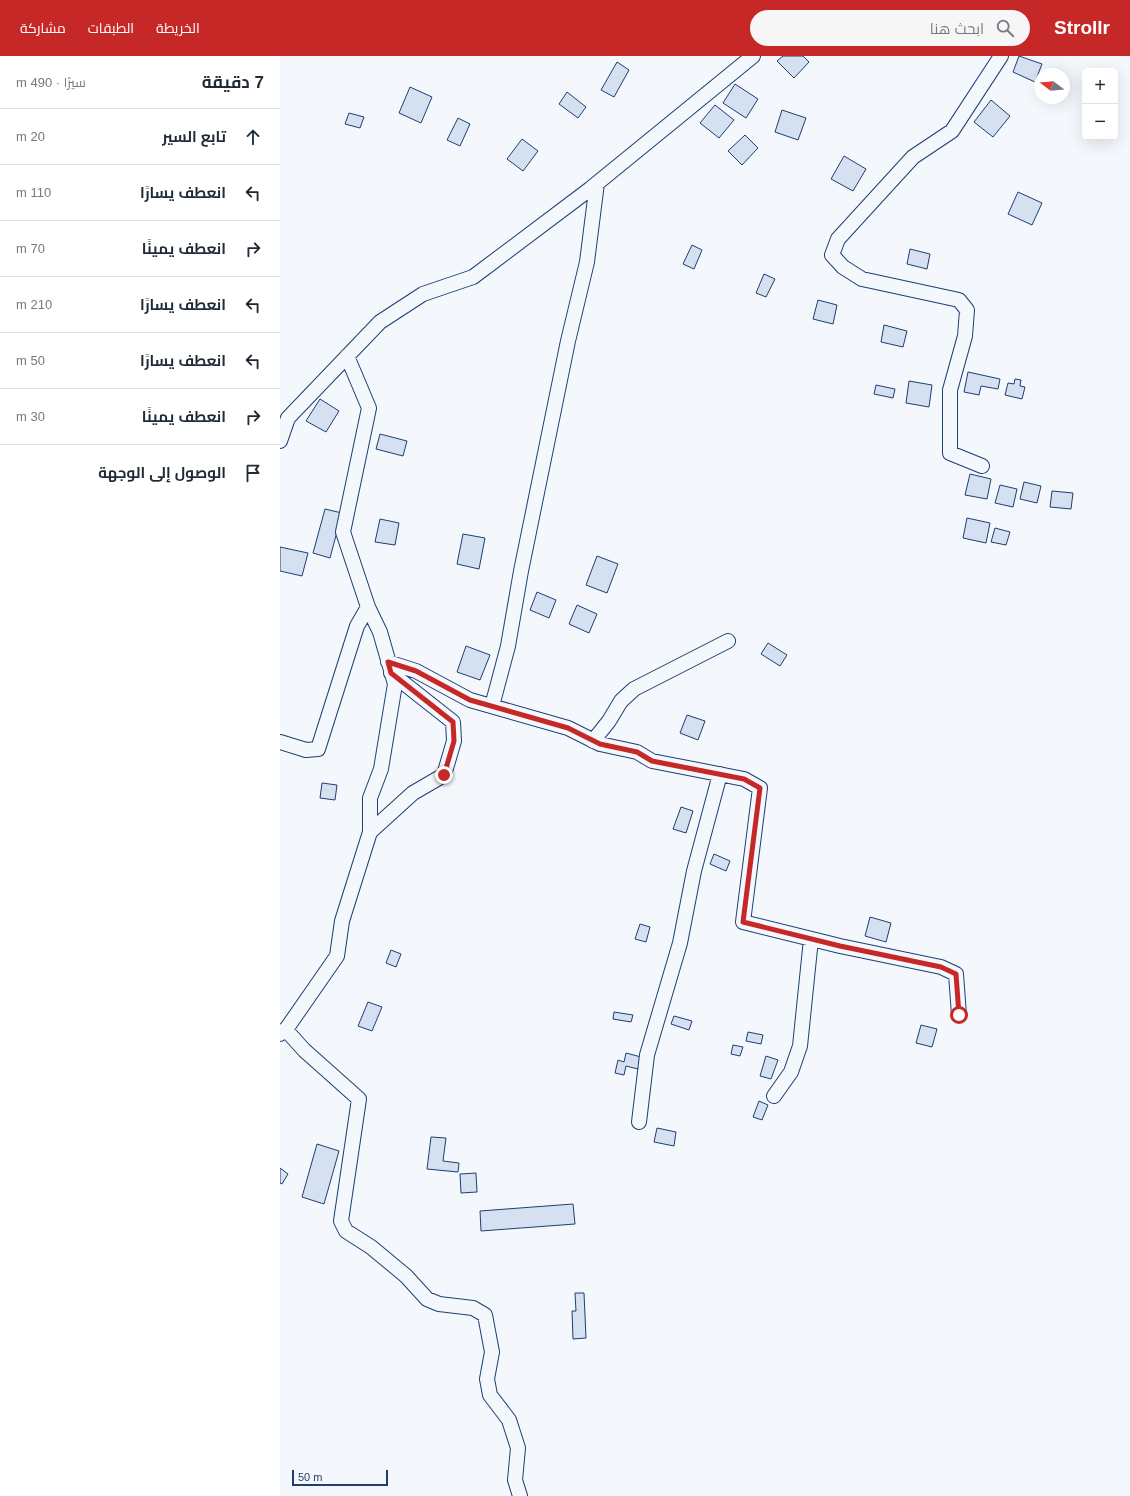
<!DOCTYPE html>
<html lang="ar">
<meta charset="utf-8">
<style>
body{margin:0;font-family:Helvetica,Cairo,sans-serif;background:#f6f6f7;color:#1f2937;direction:rtl}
.controls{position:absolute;right:12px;top:12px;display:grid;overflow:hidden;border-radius:6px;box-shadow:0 4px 16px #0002}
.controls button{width:36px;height:36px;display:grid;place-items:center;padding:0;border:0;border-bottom:1px solid #e0e1e3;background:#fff;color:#1f2937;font:20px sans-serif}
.compass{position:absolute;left:754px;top:12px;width:36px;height:36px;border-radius:50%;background:#fff;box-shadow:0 4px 16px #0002;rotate:286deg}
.scale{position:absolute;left:12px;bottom:10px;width:96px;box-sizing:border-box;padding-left:4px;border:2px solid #1d3f73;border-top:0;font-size:11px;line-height:14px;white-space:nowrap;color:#1d3f73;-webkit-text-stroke:3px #f4f7fb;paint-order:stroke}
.stop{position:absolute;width:12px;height:12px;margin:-9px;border:3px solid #c62828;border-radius:50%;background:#fff}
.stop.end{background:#c62828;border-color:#fff;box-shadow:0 1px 4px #0008}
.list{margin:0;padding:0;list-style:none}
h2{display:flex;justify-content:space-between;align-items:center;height:52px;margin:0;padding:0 16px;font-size:17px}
h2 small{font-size:13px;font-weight:400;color:#747a83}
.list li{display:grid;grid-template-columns:26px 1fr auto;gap:12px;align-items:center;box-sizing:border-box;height:56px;padding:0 16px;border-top:1px solid #e0e1e3}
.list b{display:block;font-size:15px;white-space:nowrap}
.list em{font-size:13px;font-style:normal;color:#747a83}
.icon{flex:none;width:22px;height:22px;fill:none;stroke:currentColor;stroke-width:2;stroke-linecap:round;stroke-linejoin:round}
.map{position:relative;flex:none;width:850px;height:1440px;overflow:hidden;direction:ltr}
header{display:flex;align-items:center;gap:24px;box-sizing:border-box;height:56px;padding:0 20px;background:#c62828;color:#fff}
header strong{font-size:19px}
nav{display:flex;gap:22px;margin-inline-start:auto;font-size:14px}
.search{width:280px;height:36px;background:#f6f6f7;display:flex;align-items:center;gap:10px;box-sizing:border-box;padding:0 14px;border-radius:22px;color:#747a83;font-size:15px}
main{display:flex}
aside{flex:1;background:#fff}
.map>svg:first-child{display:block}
.building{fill:#d5e0f0;stroke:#1d3f73}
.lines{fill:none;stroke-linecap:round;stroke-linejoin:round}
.minor-casing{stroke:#1d3f73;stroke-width:16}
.minor{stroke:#f4f7fb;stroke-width:14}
.route{stroke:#c62828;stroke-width:5}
</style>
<header>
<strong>Strollr</strong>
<div class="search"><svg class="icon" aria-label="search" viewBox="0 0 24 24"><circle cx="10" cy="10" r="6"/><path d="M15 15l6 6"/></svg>ابحث هنا</div>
<nav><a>الخريطة</a><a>الطبقات</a><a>مشاركة</a></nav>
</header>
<main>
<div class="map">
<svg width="850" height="1440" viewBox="0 0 850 1440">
<rect width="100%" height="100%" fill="#f4f7fb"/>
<path class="building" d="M503,0H523L529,6L514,22L497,5Z
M739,0L762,8L755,26L733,16Z
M337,6L349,14L334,41L321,34Z
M455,28L478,43L466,62L443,47Z
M130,31L152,41L141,67L119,57Z
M287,36L306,51L298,62L279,48Z
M711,44L730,60L713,81L694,66Z
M435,49L454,64L439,82L420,67Z
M502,54L526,62L518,84L495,76Z
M69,57L84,61L80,72L65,68Z
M178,62L190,68L180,90L167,84Z
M465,79L478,92L462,109L448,95Z
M242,83L258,95L243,115L227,103Z
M564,100L586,113L573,135L551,123Z
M738,136L762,147L752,169L728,158Z
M412,189L422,194L414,213L403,208Z
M630,193L650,198L647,213L627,208Z
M484,218L495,223L486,241L476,237Z
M538,244L557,249L553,268L533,263Z
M604,269L627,275L623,291L601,286Z
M688,316L720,323L718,333L701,330L699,339L684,336Z
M735,323L741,324L740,330L745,331L742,343L725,339L728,327L734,328Z
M629,325L652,329L649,351L626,347Z
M596,329L615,333L613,342L594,338Z
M40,343L59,355L46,376L26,365Z
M100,378L127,385L123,400L96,393Z
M690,418L711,423L707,443L685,439Z
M744,426L761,430L757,447L740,443Z
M720,429L737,433L733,451L715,447Z
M772,435L793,437L791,453L770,451Z
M45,453L62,457L50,502L33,497Z
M687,462L710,467L706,487L683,482Z
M100,463L119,467L115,489L95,486Z
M715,472L730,476L726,489L711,486Z
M183,478L205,482L199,513L177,508Z
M0,491L28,497L22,520L0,515Z
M317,500L338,508L327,537L306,529Z
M257,536L276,544L269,562L250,554Z
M297,549L317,558L309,577L289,568Z
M488,587L507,599L500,610L481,598Z
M186,590L210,599L200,624L177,616Z
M407,659L425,665L418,684L400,677Z
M42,727L57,729L55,744L40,742Z
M401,751L413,755L406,777L393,773Z
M434,798L450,805L446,815L430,808Z
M590,861L611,867L606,886L585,880Z
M360,868L370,871L366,886L355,883Z
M111,894L121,898L116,911L106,907Z
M88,946L102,951L92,975L78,970Z
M334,956L353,959L351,966L333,963Z
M394,960L412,965L409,974L391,968Z
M641,969L657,973L652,991L636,987Z
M468,976L483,979L481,988L466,985Z
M453,989L463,991L460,1000L451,998Z
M346,997L361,1001L358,1013L346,1010L344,1019L335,1017L338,1004L344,1006Z
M486,1000L498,1004L491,1023L480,1020Z
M479,1045L488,1049L482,1064L473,1061Z
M377,1072L396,1076L394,1090L374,1086Z
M151,1081L166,1082L163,1105L179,1107L178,1116L147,1113Z
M37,1088L59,1095L44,1148L22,1141Z
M0,1112L8,1118L2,1128L0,1127Z
M196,1117L197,1136L181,1137L180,1118Z
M293,1148L295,1168L201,1175L200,1155Z
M295,1237H304L306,1282L293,1283L292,1255H296Z"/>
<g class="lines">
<g class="minor-casing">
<path id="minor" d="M0,385L8,362L100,266L143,238L193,221L310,133L473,0
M702,410L670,397V334L685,280L687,254L679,244L582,223L563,211L552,199L558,183L633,101L672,75L721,0
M108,606L136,615L190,644L288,672L320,688L357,696L372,705L464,723L480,732L463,866L560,890L661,911L676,918L679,959
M212,650L228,590L241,515L288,285L307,206L317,127
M313,685L329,665L341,645L354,633L448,585
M0,686L26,694L38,693L77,570L88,551
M90,776L133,737L164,719L174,685L173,666L111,617
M6,974L24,994L79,1043L61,1165L66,1175L91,1191L126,1220L147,1243L159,1248L193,1252L205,1259L212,1296L207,1323L210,1339L229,1364L238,1392L235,1424L240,1440
M0,978L7,972L57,900L62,865L90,776V742L101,713L115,628L100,576L88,551L63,476L89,352L67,300
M494,1040L511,1016L520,990L531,883
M359,1066L367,999L400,887L414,815L440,718"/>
</g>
<use href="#minor" class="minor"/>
</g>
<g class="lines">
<path class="route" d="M164,719L174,685L173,666L111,617L108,606L136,615L190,644L288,672L320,688L357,696L372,705L464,723L480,732L463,866L560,890L661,911L676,918L679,959"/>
</g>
</svg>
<div class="controls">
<button>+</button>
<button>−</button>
</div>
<svg class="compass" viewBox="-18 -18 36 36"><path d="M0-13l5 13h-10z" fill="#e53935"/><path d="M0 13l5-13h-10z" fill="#747a83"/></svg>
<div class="scale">50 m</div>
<div class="stop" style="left:679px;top:959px"></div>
<div class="stop end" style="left:164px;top:719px"></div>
</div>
<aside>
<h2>7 دقيقة<small>سيرًا · 490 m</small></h2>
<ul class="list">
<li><svg class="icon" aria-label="ahead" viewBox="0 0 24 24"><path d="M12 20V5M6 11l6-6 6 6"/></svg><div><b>تابع السير</b></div><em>20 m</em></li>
<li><svg class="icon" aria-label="left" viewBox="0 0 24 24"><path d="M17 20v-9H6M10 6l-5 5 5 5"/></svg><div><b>انعطف يسارًا</b></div><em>110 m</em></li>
<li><svg class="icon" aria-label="right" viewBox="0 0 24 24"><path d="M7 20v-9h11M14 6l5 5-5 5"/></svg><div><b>انعطف يمينًا</b></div><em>70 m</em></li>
<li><svg class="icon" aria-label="left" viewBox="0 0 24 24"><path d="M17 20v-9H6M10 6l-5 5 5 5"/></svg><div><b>انعطف يسارًا</b></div><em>210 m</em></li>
<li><svg class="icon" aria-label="left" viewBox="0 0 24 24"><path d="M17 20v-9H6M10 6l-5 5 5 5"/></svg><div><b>انعطف يسارًا</b></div><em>50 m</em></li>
<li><svg class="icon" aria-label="right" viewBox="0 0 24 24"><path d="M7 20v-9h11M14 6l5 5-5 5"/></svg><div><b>انعطف يمينًا</b></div><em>30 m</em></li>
<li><svg class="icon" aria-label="arrive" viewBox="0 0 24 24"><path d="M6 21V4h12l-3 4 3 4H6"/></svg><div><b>الوصول إلى الوجهة</b></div></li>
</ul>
</aside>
</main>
